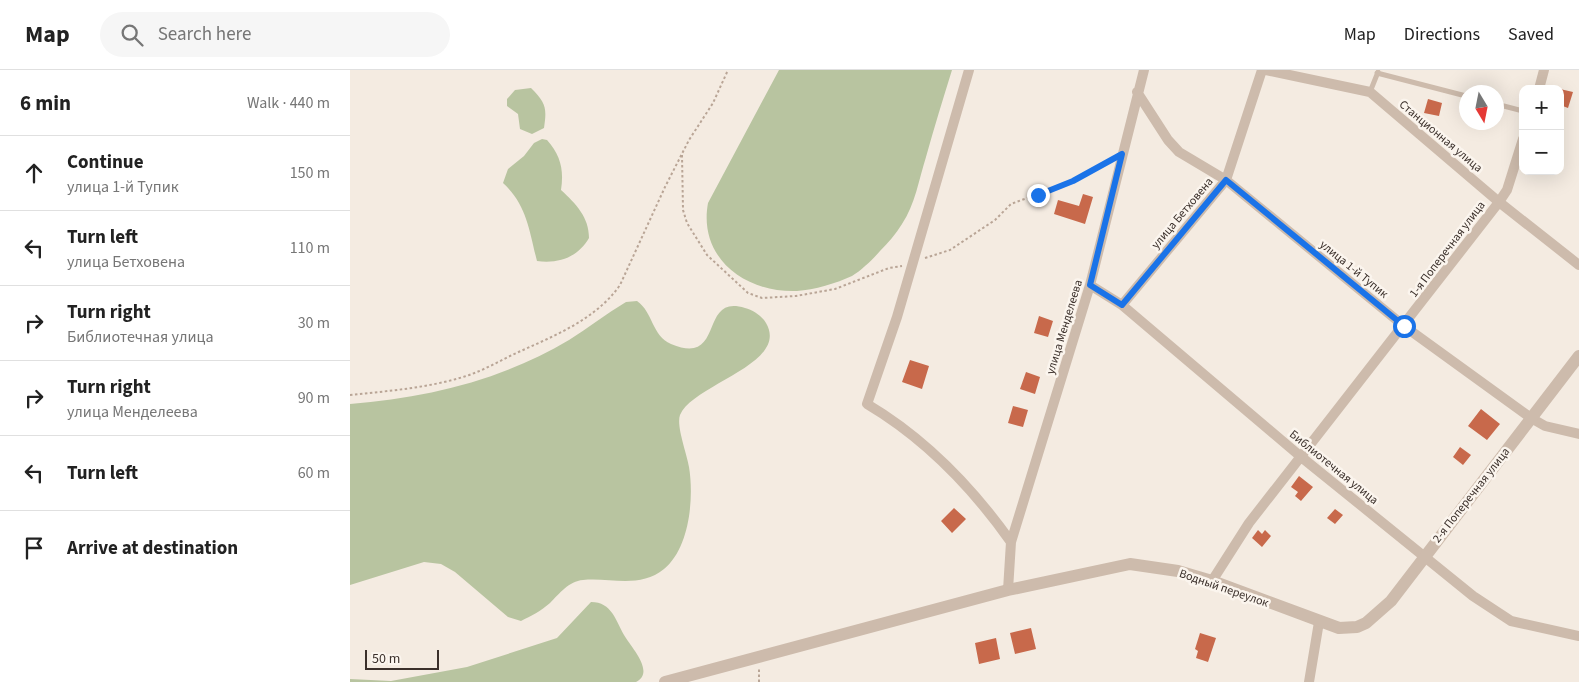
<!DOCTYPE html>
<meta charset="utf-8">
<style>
body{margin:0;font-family:"Source Sans 3",sans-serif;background:#f6f6f6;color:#222}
.controls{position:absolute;right:15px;top:15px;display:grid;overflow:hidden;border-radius:10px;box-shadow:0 5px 20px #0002}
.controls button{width:45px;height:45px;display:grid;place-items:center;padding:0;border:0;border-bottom:1px solid #e0e0e0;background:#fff;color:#222;font:25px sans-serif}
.compass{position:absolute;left:1109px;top:15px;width:45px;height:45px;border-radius:50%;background:#fff;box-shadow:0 5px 20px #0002;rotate:170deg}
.scale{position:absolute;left:15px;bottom:12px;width:74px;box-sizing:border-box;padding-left:5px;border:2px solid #3b302b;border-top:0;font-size:14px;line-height:18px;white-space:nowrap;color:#3b302b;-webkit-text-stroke:4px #fbf5ee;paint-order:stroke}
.stop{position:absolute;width:15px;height:15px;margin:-11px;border:4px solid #1a73e8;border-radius:50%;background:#fff}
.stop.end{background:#1a73e8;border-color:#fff;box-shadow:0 1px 5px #0008}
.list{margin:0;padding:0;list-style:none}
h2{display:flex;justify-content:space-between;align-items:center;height:65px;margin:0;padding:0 20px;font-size:21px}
h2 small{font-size:16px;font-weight:400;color:#767676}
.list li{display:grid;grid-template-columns:32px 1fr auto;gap:15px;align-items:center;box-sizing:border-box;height:75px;padding:0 20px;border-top:1px solid #e0e0e0}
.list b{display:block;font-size:19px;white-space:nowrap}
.list p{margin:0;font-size:16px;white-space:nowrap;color:#767676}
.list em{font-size:16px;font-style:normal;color:#767676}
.icon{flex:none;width:28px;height:28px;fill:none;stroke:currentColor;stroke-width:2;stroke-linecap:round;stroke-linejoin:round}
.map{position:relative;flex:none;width:1229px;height:612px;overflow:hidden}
header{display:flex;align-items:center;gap:30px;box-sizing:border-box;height:70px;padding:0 25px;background:#fff;border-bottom:1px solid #e0e0e0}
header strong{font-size:24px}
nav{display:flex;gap:28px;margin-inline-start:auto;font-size:18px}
.search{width:350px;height:45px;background:#f6f6f6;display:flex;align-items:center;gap:12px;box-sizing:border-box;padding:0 18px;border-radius:28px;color:#767676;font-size:19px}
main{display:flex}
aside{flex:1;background:#fff}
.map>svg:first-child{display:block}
.green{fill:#b8c4a0}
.building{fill:#c8694b}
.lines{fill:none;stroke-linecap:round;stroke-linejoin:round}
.path{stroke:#b9a596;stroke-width:2;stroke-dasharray:2.5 2.5;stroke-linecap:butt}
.service{stroke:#cdbbac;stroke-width:5}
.minor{stroke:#cdbbac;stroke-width:10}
.tertiary{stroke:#cdbbac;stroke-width:12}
.route{stroke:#1a73e8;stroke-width:6}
.labels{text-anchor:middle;stroke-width:5;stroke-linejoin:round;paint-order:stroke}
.street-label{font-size:12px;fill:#3b302b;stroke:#fbf5ee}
</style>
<header>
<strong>Map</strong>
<div class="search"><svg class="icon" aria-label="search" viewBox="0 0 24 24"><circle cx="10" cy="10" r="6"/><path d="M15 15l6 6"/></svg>Search here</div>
<nav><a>Map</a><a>Directions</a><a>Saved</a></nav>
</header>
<main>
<aside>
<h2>6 min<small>Walk · 440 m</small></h2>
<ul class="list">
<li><svg class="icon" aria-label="ahead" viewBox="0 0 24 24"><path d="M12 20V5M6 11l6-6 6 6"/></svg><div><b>Continue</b><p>улица 1-й Тупик</p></div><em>150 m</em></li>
<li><svg class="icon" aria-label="left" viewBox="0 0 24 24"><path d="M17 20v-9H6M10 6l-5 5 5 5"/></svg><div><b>Turn left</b><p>улица Бетховена</p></div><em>110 m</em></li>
<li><svg class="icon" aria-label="right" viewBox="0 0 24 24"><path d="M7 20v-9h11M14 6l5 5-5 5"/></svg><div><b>Turn right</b><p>Библиотечная улица</p></div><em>30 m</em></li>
<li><svg class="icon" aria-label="right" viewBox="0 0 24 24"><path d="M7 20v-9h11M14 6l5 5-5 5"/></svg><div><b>Turn right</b><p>улица Менделеева</p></div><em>90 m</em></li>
<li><svg class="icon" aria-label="left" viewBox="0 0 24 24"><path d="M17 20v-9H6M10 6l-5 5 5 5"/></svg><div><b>Turn left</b></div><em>60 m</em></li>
<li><svg class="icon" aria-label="arrive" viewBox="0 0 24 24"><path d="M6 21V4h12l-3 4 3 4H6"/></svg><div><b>Arrive at destination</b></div></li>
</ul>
</aside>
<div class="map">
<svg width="1229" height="612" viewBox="0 0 1229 612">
<rect width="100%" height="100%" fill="#f4ebe1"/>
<path class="green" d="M429,0H602C593,29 584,58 576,87C569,109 565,135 552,154C546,164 538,173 530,181C523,189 512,200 502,206C487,213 464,220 447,221C395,223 348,188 358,133Z
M181,18C196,33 197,38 194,58L182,64L170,59L168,44L157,36V29L165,20Z
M192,69L197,70C211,86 214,100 211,120C226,134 239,147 239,168C228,187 209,194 187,191C179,160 177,135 153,113L158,99L174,86L184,73Z
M287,231C303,242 302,266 321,274C376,297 348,223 395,238C403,240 412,246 416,253C440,294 343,314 330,345C326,356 337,384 339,397C344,427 340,478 314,499C290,519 259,507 233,510C219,511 209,524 200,533C191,541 181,546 171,551L158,547L105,502L91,494L74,492L0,515V334C77,328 152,310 219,270C238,258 256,244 276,232Z
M241,532C262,532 266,551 274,565C280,576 306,602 286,612H0V609L41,611L117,597L207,568Z"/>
<path class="building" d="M1210,19L1223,22L1218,38L1210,35Z
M1078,29L1092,33L1089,46L1074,43Z
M733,124L743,127L735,154L704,144L708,130L729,136Z
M689,246L703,251L698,267L684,263Z
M560,290L579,296L572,319L552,312Z
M676,302L690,307L685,324L670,319Z
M663,336L678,340L673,357L658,353Z
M1131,339L1150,354L1137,370L1118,356Z
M1110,377L1121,385L1113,395L1103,387Z
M949,406L963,417L951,431L945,426L948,422L941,417Z
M604,438L616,449L602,463L591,451Z
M985,439L993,445L985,454L977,448Z
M908,460L912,464L915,460L921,466L912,477L902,468Z
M681,558L686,579L665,584L660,563Z
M850,563L866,568L858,592L846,588L848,581L845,579Z
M646,568L650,589L629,594L625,573Z"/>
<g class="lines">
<path class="path" d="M332,85L333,140L337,153L357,185L398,223L412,228L446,226L485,219L539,198L552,196
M575,188L600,180L645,150L661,134L723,111L761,90
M0,325C38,321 77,318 113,307C130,302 146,293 162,285C201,267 245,251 270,215L315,117L339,70L363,33L378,0
M409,612V597"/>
<path class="service" d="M1027,3L1116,26
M1020,22L1028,2
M1146,34L1173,41"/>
<path class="minor" d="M619,0L547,247L517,334C576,369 622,417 661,472
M916,0L1020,22L1149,132L1229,195
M1189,19L1194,0
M787,22L818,70L829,82L876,110L1054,256L1181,348L1195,356L1229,364
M740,215L772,235L950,386L1123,526L1161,551L1229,566
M772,235L876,110L912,0
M862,511L899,453L1149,132L1157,120L1173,69
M658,520L661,472L740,215L794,0
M959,612L969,552"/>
<path class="tertiary" d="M315,612L658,520L780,494L828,501L862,511L989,558L1007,557L1016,553L1041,531L1229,286"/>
</g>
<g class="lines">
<path class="route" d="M688,125L723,111L772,84L740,215L772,235L876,110L1054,256"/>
</g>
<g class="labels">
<g class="street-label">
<text transform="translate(1091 66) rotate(40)" y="4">Станционная улица</text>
<text transform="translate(832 143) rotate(-50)" y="4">улица Бетховена</text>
<text transform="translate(1097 179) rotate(-53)" y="4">1-я Поперечная улица</text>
<text transform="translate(1004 199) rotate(39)" y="4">улица 1-й Тупик</text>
<text transform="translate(714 257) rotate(-73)" y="4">улица Менделеева</text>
<text transform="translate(984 397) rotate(39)" y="4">Библиотечная улица</text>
<text transform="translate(1121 425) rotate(-52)" y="4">2-я Поперечная улица</text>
<text transform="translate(874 518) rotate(19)" y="4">Водный переулок</text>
</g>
</g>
</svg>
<div class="controls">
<button>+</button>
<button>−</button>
</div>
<svg class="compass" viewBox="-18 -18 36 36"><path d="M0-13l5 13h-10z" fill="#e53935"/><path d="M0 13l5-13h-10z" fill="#767676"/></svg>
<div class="scale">50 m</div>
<div class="stop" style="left:1054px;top:256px"></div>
<div class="stop end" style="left:688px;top:125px"></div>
</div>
</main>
